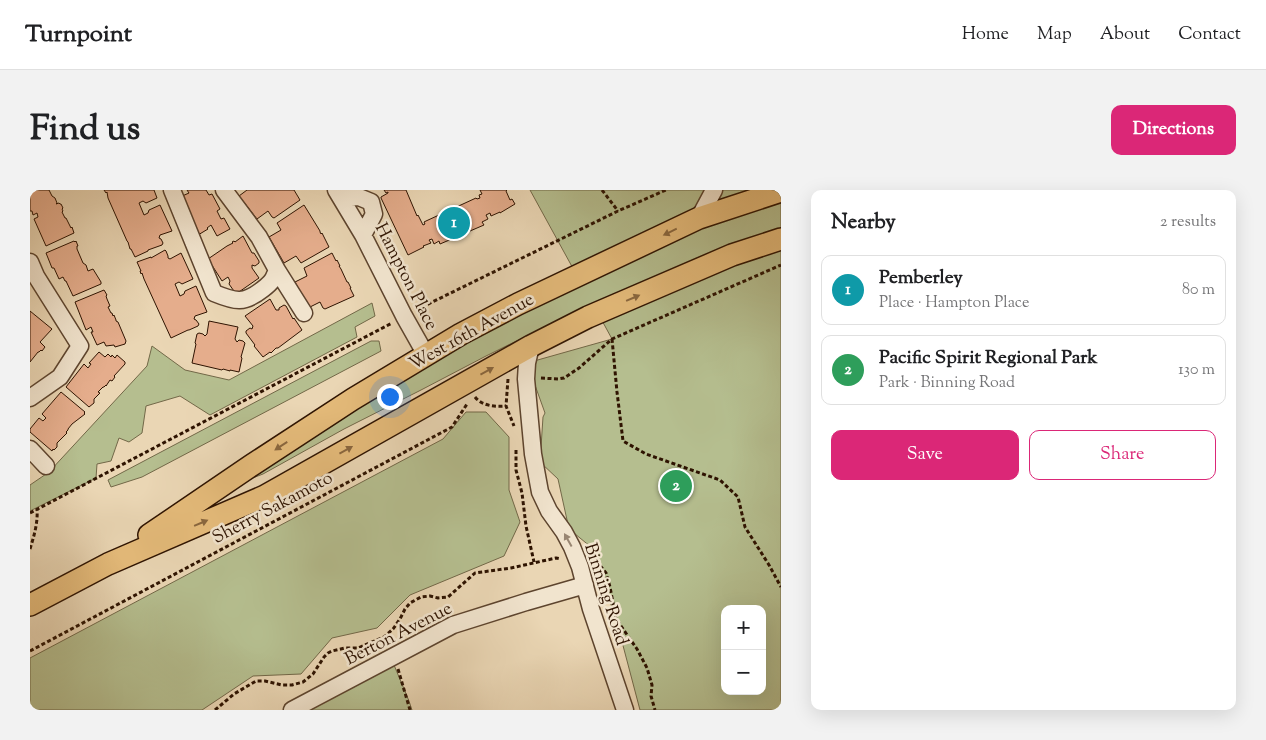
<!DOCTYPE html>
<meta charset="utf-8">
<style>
body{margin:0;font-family:"Sorts Mill Goudy",serif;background:#f2f2f2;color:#202124}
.controls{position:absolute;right:15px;bottom:15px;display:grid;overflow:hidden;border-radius:10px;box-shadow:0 5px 20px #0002}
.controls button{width:45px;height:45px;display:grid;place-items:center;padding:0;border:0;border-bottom:1px solid #e0e0e0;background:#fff;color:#202124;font:25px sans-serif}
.you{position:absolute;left:359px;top:206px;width:18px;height:18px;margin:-12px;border:4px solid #fff;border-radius:50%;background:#1a73e8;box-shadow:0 0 0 8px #1a73e833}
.badge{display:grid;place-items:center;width:32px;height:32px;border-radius:50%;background:#db2777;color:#fff;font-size:16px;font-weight:700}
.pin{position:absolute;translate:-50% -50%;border:2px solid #fff;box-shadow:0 1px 5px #0006}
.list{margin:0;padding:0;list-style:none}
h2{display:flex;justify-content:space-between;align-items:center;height:65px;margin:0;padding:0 20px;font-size:21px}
h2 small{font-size:16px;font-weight:400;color:#757577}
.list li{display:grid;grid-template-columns:32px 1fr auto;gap:15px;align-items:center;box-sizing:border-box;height:70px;margin:0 10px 10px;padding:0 10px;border:1px solid #e0e0e0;border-radius:10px}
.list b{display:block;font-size:19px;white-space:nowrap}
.list p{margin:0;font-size:16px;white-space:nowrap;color:#757577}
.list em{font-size:16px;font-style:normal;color:#757577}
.actions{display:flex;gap:10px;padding:15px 20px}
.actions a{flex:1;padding:11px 0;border:1px solid #db2777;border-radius:10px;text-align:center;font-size:18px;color:#db2777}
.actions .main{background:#db2777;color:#fff}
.map{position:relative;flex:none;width:751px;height:520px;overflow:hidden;border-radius:10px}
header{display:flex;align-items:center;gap:30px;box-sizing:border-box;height:70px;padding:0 25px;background:#fff;border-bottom:1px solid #e0e0e0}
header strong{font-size:24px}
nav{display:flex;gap:28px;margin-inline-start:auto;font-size:18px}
.intro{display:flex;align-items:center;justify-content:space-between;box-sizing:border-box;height:120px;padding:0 30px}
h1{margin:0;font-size:35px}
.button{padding:12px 22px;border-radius:10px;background:#db2777;color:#fff;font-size:18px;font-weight:700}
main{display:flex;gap:30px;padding:0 30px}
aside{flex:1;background:#fff;border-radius:10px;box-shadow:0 5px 20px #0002}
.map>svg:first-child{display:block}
.green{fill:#b5be8f;stroke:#726848;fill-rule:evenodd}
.building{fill:#e5ad8c;stroke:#2e1301}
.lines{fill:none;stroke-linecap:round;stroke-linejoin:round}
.minor-casing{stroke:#5d442e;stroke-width:19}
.major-casing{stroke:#2e1301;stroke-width:24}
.path{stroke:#2e1301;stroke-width:3;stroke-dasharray:4 2.5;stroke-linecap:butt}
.minor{stroke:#f1e4ce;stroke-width:16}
.major{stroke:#e5bb7a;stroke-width:21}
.oneway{fill:#8a673e}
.oneway2{fill:#998672}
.labels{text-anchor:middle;stroke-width:5;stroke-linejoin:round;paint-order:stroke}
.street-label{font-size:18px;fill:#2e1301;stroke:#f1e4ce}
</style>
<header>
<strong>Turnpoint</strong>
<nav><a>Home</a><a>Map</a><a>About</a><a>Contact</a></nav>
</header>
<div class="intro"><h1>Find us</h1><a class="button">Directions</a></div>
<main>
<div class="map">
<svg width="751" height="520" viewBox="0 0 751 520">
<rect width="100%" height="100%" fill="#ead6b4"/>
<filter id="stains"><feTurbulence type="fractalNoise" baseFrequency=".004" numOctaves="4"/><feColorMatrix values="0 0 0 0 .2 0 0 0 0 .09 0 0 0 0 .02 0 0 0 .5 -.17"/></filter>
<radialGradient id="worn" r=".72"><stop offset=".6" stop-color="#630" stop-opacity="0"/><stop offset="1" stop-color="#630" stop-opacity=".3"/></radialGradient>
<path class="green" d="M500,0H751V520H610L586,429L561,357L539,339L528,289L510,272L513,227L515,223L497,173L582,149L563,114L541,124L456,166L391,200L314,239L233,284L220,289L302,232L464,137L551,93ZM695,419H732V501H695Z
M342,113L345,126L325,137L327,147L180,225L150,206L116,216L112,243L99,252L89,248L81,271L67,274L66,288L0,321V295L19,282L117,176L122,156L155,180L199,190Z
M341,151H349L351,161L112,287L81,297L78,290Z
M436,222H456L479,247V300L490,332L474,366L380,405L347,438L302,448L271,484L223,486L172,520H0V468L413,249Z
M364,475L379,511L382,520H276Z"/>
<path class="building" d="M0,0H19L22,6L25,8L27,13L26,14L29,13L30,14H31L33,18L32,19L33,21L32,22L35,28H36L41,38L42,37L44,43L16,56L4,29L8,27L7,23L3,25L2,21H0Z
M74,0H124L127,8L116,13L113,11L109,13L114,25L118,23L119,20L130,15L142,41L130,45L129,48L131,49L133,53L132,55L118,60V61L105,67L101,59H100L98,52L97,51L78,8L77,2L76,3Z
M157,0H176L179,5L182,4L190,19L187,21L191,29L194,28L200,39L187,46L181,35L177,38L178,39L168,45L150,7L159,3Z
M217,0H264L270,10L244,28L242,27L238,21L227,29L209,6Z
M354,0H376L387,26L388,25L393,35L395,34L394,32L396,31L446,8L447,9L450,8L449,5L452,4L450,0H477L476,1L480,10L482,9L485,14L470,23V22L461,26L460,23L456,25L458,29L452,32L454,35L440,41L439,38L433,40L434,44L427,47L426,43L423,45L424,48L410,54L409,51L404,54L402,49L399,50L401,53L393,56L394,57L378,65L351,8V7L358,3V2L356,3Z
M274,15L290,41V42L291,44L292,43L299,57L271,73L266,66L254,73L239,47L251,40L247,33Z
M213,46L222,63H224L229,71V73L225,76L222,75V78L229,88L206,104L199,94L200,91L198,87L192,91L178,69L197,56L203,53L202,52L204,51L205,52Z
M44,51L45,52L46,51L48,56H47V59L53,73L56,75L58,81L63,79L71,92V94L43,106L36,91H35L33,87L29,89L24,78H22L16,63Z
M135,60L136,61L138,66V68L140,69L151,63L163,89L152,94L149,92L145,94L150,106L154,104L155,101L166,96L177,122L165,126L164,129L166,130L169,134L168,136L159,140H158L141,148L114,89L112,83L111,84L110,81H111L107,72L121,67V68Z
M302,63L306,71L307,70L310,76H309L311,79L317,92H318L321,98H320L324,106L295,119L293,118L290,112L278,118L265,92L277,86L274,78Z
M74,100L77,105L76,106L77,109L80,116L78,117L81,123H82L83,126L84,125L86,130V131L88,132L96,151L95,154L85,157L84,155L76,156L74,152L67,155L61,142H63L61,137L56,140L45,112Z
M240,109L246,120H249V118L254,115L256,116L263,129L264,128L272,140L248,158H246L241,163L240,162L233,167L224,156L225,155L216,143V141L220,138L222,139L223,136L215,126Z
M0,121L22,139L10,152L15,157L12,161L11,160L9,162H8L0,172Z
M179,131L208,137L205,149L207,152L209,150L213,151L215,153L211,167L212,168L209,182L200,180V181L193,179L192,180L162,173L166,154L165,153L167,144L169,143L173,144L175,146L177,144Z
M69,162L75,167L78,164L81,167L82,165L85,168L87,165L95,172V174L84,186L85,187L82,191L80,190L76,196V195L74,197H73L68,202L70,203L64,209V213L59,217L36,197L54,174L58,178L61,174L59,173Z
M31,202L55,222L54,223L55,224L42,234L38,239V240L36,242L37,243L27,253V257L24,260L23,259L22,261L0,242V239L9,228L13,231L16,228L12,224Z"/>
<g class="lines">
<g class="minor-casing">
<path id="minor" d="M142,0L184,103C206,112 214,114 233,99C242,92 243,90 247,80L229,47L194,0
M306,0L333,45L374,126L396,165
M312,8L329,7L341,12L344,24L333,45
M669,28L684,0
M0,72L6,86L50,156L30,187L0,208
M247,80L274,123
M501,156L497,173L496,189L503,264L510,302L519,321L534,342L542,357L550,377L561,419L595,520
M0,259L16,276
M262,520L423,435L496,412L555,395"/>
</g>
<g class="major-casing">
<path id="major" d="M119,345L222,275L323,209L431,144L488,114L669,28L751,1
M0,415L78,374L235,306L501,156L558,127L702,65L751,49"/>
</g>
<path class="path" d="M572,0L588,21
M386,120L588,21L636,0
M582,149L587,202L593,251L616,264L690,290L708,307L715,337L739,375L751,397
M511,188L528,189L534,188L549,178L582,149L751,75
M478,189L476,216L484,236
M445,207C452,216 465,217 476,216
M486,260V280L492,303L496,336L504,372
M0,323L362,133
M0,359C4,346 8,333 7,319
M565,374L568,373L576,383L580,397L586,429L607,459L617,478L622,495L621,506L625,520
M0,461L422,237L437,214
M368,479L380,520
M185,520L204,504L226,491H235L252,495H262L273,492L283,484L294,467L298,463L302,461L315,458H328L354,447L363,439L370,429L375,419L380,413L391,407L400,406L408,408L418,407L445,383L481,378L526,368L531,369"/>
<use href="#minor" class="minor"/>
<use href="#major" class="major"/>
</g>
<defs><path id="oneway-solid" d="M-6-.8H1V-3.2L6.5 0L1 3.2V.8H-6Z" transform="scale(1.25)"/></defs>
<g class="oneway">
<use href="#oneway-solid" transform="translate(640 42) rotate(154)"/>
<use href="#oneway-solid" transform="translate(603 108) rotate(-23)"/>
<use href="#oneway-solid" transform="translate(457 181) rotate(-29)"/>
<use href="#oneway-solid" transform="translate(251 256) rotate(147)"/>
<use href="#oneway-solid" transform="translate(316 260) rotate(-29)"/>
<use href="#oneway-solid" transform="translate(171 333) rotate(-23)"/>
</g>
<use class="oneway2" href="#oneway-solid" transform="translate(538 350) rotate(-119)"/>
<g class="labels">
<g class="street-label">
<text transform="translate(377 86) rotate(63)" y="6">Hampton Place</text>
<text transform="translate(441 141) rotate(-29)" y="6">West 16th Avenue</text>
<text transform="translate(242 317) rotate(-28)" y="6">Sherry Sakamoto</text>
<text transform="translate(577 404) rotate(72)" y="6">Binning Road</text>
<text transform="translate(368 443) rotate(-27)" y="6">Berton Avenue</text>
</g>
</g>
<rect width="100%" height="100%" filter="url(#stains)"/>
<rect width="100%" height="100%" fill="url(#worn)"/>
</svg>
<div class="controls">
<button>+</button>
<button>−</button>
</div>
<div class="you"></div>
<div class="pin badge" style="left:424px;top:33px;background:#0f9aa8">1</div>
<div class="pin badge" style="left:646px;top:296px;background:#2e9e5b">2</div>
</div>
<aside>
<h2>Nearby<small>2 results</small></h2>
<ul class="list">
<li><span class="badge" style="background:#0f9aa8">1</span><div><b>Pemberley</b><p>Place · Hampton Place</p></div><em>80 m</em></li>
<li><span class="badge" style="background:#2e9e5b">2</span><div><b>Pacific Spirit Regional Park</b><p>Park · Binning Road</p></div><em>130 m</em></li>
</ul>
<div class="actions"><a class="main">Save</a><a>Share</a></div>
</aside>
</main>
